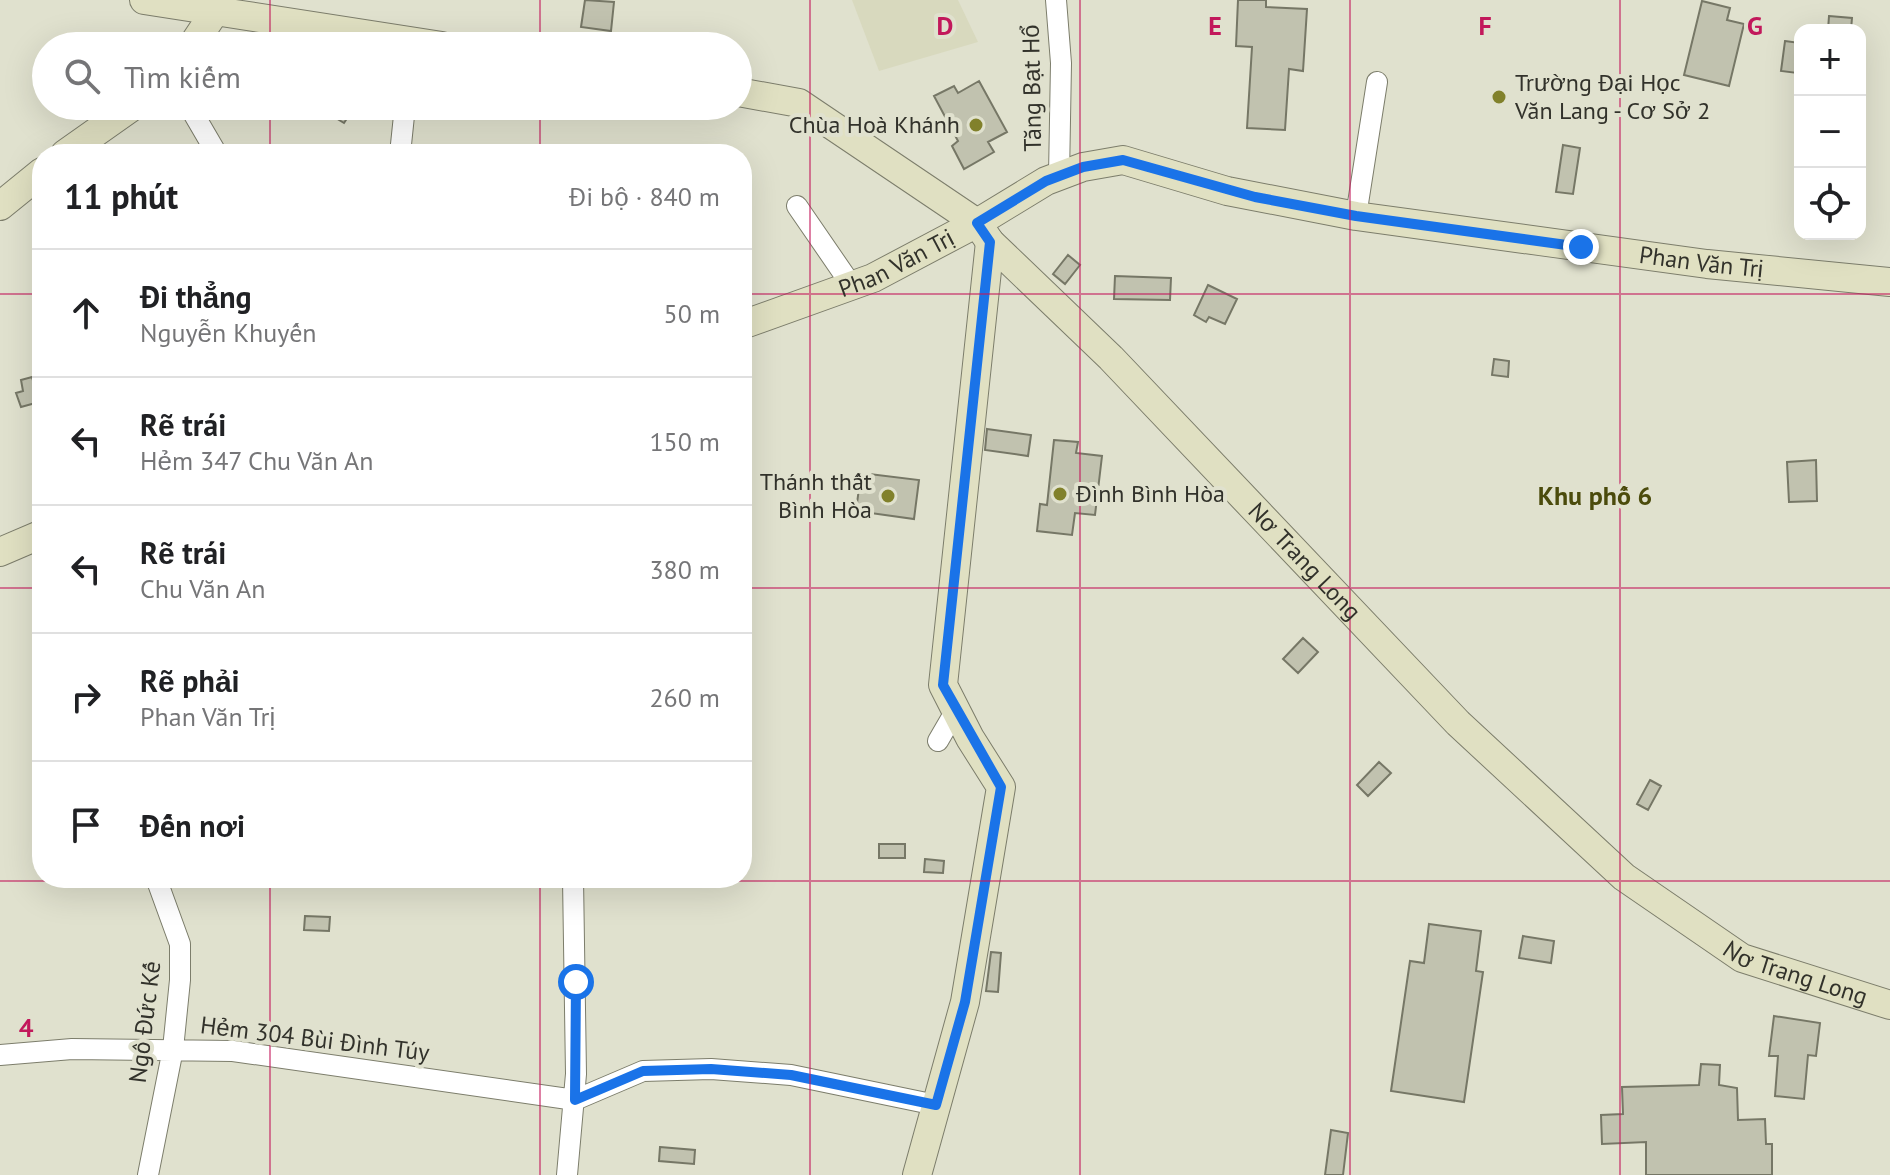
<!DOCTYPE html>
<html lang="vi">
<meta charset="utf-8">
<style>
body{margin:0;font-family:"PT Sans",sans-serif;background:#f6f6f6;color:#202124}
.controls{position:absolute;right:24px;top:24px;display:grid;overflow:hidden;border-radius:16px;box-shadow:0 8px 32px #0002}
.controls button{width:72px;height:72px;display:grid;place-items:center;padding:0;border:0;border-bottom:2px solid #e0e0e0;background:#fff;color:#202124;font:40px sans-serif}
.stop{position:absolute;width:24px;height:24px;margin:-18px;border:6px solid #1a73e8;border-radius:50%;background:#fff}
.stop.end{background:#1a73e8;border-color:#fff;box-shadow:0 2px 8px #0008}
.list{margin:0;padding:0;list-style:none}
h2{display:flex;justify-content:space-between;align-items:center;height:104px;margin:0;padding:0 32px;font-size:34px}
h2 small{font-size:26px;font-weight:400;color:#757577}
.list li{display:grid;grid-template-columns:52px 1fr auto;gap:24px;align-items:center;box-sizing:border-box;height:128px;padding:0 32px;border-top:2px solid #e0e0e0}
.list b{display:block;font-size:30px;white-space:nowrap}
.list p{margin:0;font-size:26px;white-space:nowrap;color:#757577}
.list em{font-size:26px;font-style:normal;color:#757577}
.icon{flex:none;width:44px;height:44px;fill:none;stroke:currentColor;stroke-width:2;stroke-linecap:round;stroke-linejoin:round}
.map{position:relative;flex:none;width:1890px;height:1175px;overflow:hidden}
.search{position:absolute;background:#fff;box-shadow:0 8px 32px #0002;left:32px;top:32px;width:720px;height:88px;display:flex;align-items:center;gap:20px;box-sizing:border-box;padding:0 28px;border-radius:44px;color:#757577;font-size:30px}
.panel{position:absolute;background:#fff;box-shadow:0 8px 32px #0002;left:32px;top:144px;width:720px;height:744px;border-radius:32px}
.map>svg:first-child{display:block}
.built{fill:#d8d9be}
.building{fill:#c1c2af;stroke:#767766;stroke-width:2}
.lines{fill:none;stroke-linecap:round;stroke-linejoin:round}
.street-casing{stroke:#7c7d6b;stroke-width:22}
.secondary-casing{stroke:#7c7d6b;stroke-width:30}
.street{stroke:#fff;stroke-width:20}
.secondary{stroke:#e0e0c2;stroke-width:28}
.route{stroke:#1a73e8;stroke-width:10}
.grid{fill:none;stroke:#c2185b;stroke-width:2;stroke-opacity:0.55}
.poi-dot{fill:#81812b;stroke:#e0e1ce;stroke-width:3}
.labels{text-anchor:middle;stroke-width:8;stroke-linejoin:round;paint-order:stroke}
.poi-label{font-size:24px;fill:#32322b;stroke:#e0e1ce;text-anchor:start}
.street-label{font-size:24px;fill:#32322b;stroke:#e0e1ce}
.neighbourhood-label{font-size:26px;font-weight:bold;fill:#4b4b0c;stroke:#e0e1ce}
.grid-label{font-size:26px;text-anchor:middle;font-weight:bold;fill:#c2185b;stroke:#e0e1ce;stroke-width:8;stroke-linejoin:round;paint-order:stroke}
</style>
<div class="map">
<svg width="1890" height="1175" viewBox="0 0 1890 1175">
<rect width="100%" height="100%" fill="#e0e1ce"/>
<path class="built" d="M852,0H958L978,42L879,71Z"/>
<path class="building" d="M585,0L614,2L611,31L581,27Z
M1238,0H1266V7L1307,9L1303,71L1289,69L1285,130L1247,128L1252,47L1236,46Z
M1702,1L1730,8L1727,20L1744,24L1729,86L1684,75Z
M1829,16L1852,18L1851,30H1828Z
M1785,41L1800,43L1797,73L1781,71Z
M979,81L1007,132L988,142L994,152L964,169L952,146L958,141L934,96L954,86L958,93Z
M316,106H355L344,123Z
M1563,145L1580,148L1573,194L1556,192Z
M1068,255L1080,265L1065,284L1053,274Z
M1115,276L1171,278L1170,300L1114,299Z
M1208,285L1237,299L1225,324L1209,317L1206,322L1194,315Z
M1494,359L1509,361L1508,377L1492,375Z
M32,377L39,402L21,407L16,393L23,391L21,380Z
M987,429L1031,435L1028,456L985,450Z
M1054,440L1078,442L1076,453L1102,456L1095,515L1075,513L1072,535L1037,531L1040,504L1047,505Z
M1816,460L1817,501L1789,502L1787,462Z
M861,473L919,480L914,519L856,511Z
M1303,638L1318,652L1298,673L1283,659Z
M1379,762L1391,773L1368,796L1357,785Z
M1650,780L1661,786L1648,810L1637,804Z
M879,844H905V858H879Z
M925,859L944,861L943,873L924,872Z
M305,916L330,917L329,931L304,930Z
M1429,924L1481,931L1476,971L1483,972L1464,1102L1391,1091L1410,961L1424,963Z
M1523,936L1554,941L1551,963L1519,958Z
M991,952L1001,953L998,992L986,991Z
M1774,1016L1820,1023L1816,1056L1808,1055L1804,1099L1775,1096L1778,1056H1769Z
M1701,1064L1720,1065L1719,1085L1737,1088L1738,1120L1765,1119L1766,1144H1772V1175H1646V1142L1602,1144L1601,1115L1623,1114L1622,1087L1699,1085Z
M1331,1130L1348,1133L1343,1175H1325Z
M660,1147L695,1150L694,1164L659,1161Z"/>
<g class="lines">
<g class="street-casing">
<path id="street" d="M1056,0L1061,63L1059,176
M189,106L217,154
M400,154L405,106
M797,206L852,286
M1356,216L1377,82
M938,741L956,710
M0,1055L72,1049L233,1051L575,1100L643,1071L711,1069L791,1075L936,1105
M148,1175L173,1049L180,980V944L156,878
M567,1175L576,1074L573,878"/>
</g>
<g class="secondary-casing">
<g id="secondary">
<path d="M144,0L442,46"/>
<path d="M192,46L222,1"/>
<path id="s1" d="M738,92L799,103L977,223L990,242L1111,358L1458,723L1624,877L1742,958L1890,1005"/>
<path d="M65,154L133,106"/>
<path d="M0,206L42,172"/>
<path id="s2" d="M742,325L873,278L977,223L1046,181L1083,167L1123,160L1227,191L1356,216L1707,264L1890,282"/>
<path d="M0,552L42,534"/>
<path d="M917,1175L965,1002L1001,787L970,738L943,685L990,242"/>
</g>
</g>
<use href="#street" class="street"/>
<use href="#secondary" class="secondary"/>
</g>
<g class="lines">
<path class="route" d="M576,982L575,1100L643,1071L711,1069L791,1075L936,1105L965,1002L1001,787L943,685L990,242L977,223L1046,181L1083,167L1123,160L1255,197L1356,216L1581,247"/>
</g>
<path class="grid" d="M270,0V46M540,0V46M810,0V1175M1080,0V1175M1350,0V1175M1620,0V1175M270,106V154M540,106V154M0,294H42M742,294H1890M0,588H42M742,588H1890M270,878V1175M540,878V1175M0,881H1890"/>
<g class="poi-dot">
<circle cx="1499" cy="97" r="8"/>
<circle cx="976" cy="125" r="8"/>
<circle cx="1060" cy="494" r="8"/>
<circle cx="888" cy="496" r="8"/>
</g>
<g class="labels">
<g class="poi-label">
<text x="1515" y="91">Trường Đại Học<tspan x="1515" dy="28">Văn Lang - Cơ Sở 2</tspan></text>
<text x="960" y="133" text-anchor="end">Chùa Hoà Khánh</text>
<text x="872" y="490" text-anchor="end">Thánh thất<tspan x="872" dy="28">Bình Hòa</tspan></text>
<text x="1076" y="502">Đình Bình Hòa</text>
</g>
<g class="street-label">
<text transform="translate(1032 88) rotate(-91)" y="8">Tăng Bạt Hổ</text>
<text dy="8" stroke="none"><textPath href="#s2" startOffset="166">Phan Văn Trị</textPath></text>
<text dy="8" stroke="none"><textPath href="#s2" startOffset="1006">Phan Văn Trị</textPath></text>
<text dy="8" stroke="none"><textPath href="#s1" startOffset="748">Nơ Trang Long</textPath></text>
<text dy="8" stroke="none"><textPath href="#s1" startOffset="1396">Nơ Trang Long</textPath></text>
<text transform="translate(145 1022) rotate(-83)" y="8">Ngô Đức Kế</text>
<text transform="translate(315 1039) rotate(7)" y="8">Hẻm 304 Bùi Đình Túy</text>
</g>
<g class="neighbourhood-label">
<text x="1595" y="505">Khu phố 6</text>
</g>
</g>
<g class="grid-label">
<text x="945" y="35">D</text>
<text x="1215" y="35">E</text>
<text x="1485" y="35">F</text>
<text x="1755" y="35">G</text>
<text x="26" y="1037">4</text>
</g>
</svg>
<div class="controls">
<button>+</button>
<button>−</button>
<button><svg class="icon" aria-label="locate" viewBox="0 0 24 24"><circle cx="12" cy="12" r="6"/><path d="M12 2v4M12 18v4M2 12h4M18 12h4"/></svg></button>
</div>
<div class="stop" style="left:576px;top:982px"></div>
<div class="stop end" style="left:1581px;top:247px"></div>
<div class="search"><svg class="icon" aria-label="search" viewBox="0 0 24 24"><circle cx="10" cy="10" r="6"/><path d="M15 15l6 6"/></svg>Tìm kiếm</div>
<section class="panel">
<h2>11 phút<small>Đi bộ · 840 m</small></h2>
<ul class="list">
<li><svg class="icon" aria-label="ahead" viewBox="0 0 24 24"><path d="M12 20V5M6 11l6-6 6 6"/></svg><div><b>Đi thẳng</b><p>Nguyễn Khuyến</p></div><em>50 m</em></li>
<li><svg class="icon" aria-label="left" viewBox="0 0 24 24"><path d="M17 20v-9H6M10 6l-5 5 5 5"/></svg><div><b>Rẽ trái</b><p>Hẻm 347 Chu Văn An</p></div><em>150 m</em></li>
<li><svg class="icon" aria-label="left" viewBox="0 0 24 24"><path d="M17 20v-9H6M10 6l-5 5 5 5"/></svg><div><b>Rẽ trái</b><p>Chu Văn An</p></div><em>380 m</em></li>
<li><svg class="icon" aria-label="right" viewBox="0 0 24 24"><path d="M7 20v-9h11M14 6l5 5-5 5"/></svg><div><b>Rẽ phải</b><p>Phan Văn Trị</p></div><em>260 m</em></li>
<li><svg class="icon" aria-label="arrive" viewBox="0 0 24 24"><path d="M6 21V4h12l-3 4 3 4H6"/></svg><div><b>Đến nơi</b></div></li>
</ul>
</section>
</div>
